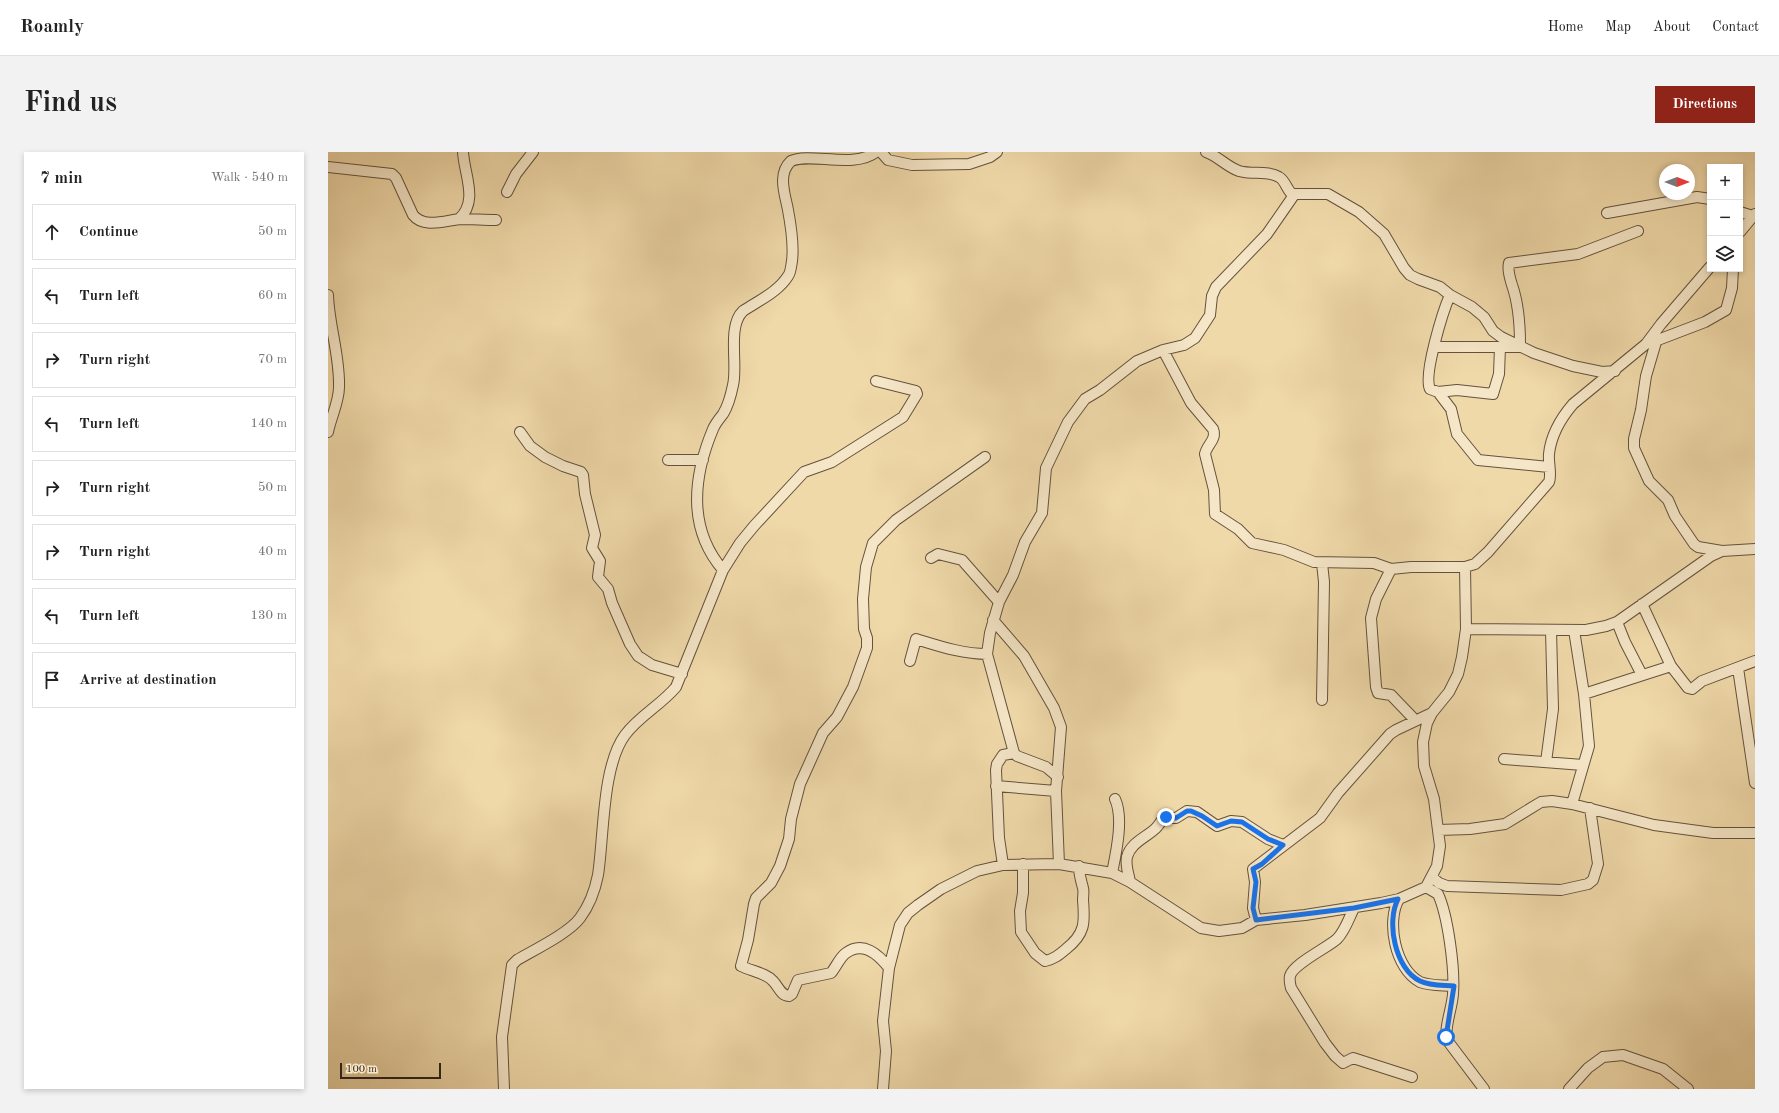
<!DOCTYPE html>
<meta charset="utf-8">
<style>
body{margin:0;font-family:"Old Standard TT",serif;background:#f2f2f2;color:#222}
.controls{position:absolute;right:12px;top:12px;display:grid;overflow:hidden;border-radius:0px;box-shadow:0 2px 6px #0003}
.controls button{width:36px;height:36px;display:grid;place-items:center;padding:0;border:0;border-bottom:1px solid #e0e0e0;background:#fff;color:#222;font:20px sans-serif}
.compass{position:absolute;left:1331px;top:12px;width:36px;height:36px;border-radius:50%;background:#fff;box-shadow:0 2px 6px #0003;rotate:90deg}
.scale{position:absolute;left:12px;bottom:10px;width:101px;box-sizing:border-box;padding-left:4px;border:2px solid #36251a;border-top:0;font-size:11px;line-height:14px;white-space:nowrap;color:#36251a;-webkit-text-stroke:3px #f5e6c7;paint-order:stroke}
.stop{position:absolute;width:12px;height:12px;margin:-9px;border:3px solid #1a73e8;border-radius:50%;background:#fff}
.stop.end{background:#1a73e8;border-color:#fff;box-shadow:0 1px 4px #0008}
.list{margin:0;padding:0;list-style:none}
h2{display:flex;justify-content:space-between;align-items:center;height:52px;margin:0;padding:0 16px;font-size:17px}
h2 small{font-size:13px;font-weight:400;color:#767676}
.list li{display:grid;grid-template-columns:26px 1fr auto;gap:12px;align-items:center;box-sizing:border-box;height:56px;margin:0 8px 8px;padding:0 8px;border:1px solid #e0e0e0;border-radius:0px}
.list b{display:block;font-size:15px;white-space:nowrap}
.list em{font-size:13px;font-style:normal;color:#767676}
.icon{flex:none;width:22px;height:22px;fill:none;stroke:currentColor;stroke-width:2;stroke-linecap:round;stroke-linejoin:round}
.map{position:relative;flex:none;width:1427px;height:937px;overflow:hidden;border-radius:0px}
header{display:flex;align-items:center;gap:24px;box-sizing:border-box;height:56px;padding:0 20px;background:#fff;border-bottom:1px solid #e0e0e0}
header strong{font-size:19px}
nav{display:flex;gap:22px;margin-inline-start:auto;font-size:14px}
.intro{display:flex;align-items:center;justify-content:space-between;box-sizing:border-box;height:96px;padding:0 24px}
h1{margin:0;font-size:28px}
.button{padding:10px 18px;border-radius:0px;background:#8f2418;color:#fff;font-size:14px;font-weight:700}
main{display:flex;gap:24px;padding:0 24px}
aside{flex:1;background:#fff;border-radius:0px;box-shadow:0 2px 6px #0003}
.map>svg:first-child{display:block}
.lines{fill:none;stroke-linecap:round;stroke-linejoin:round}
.minor-casing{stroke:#64523e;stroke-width:12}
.minor{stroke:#f5e6c7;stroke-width:10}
.route{stroke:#1a73e8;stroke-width:5}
</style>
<header>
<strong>Roamly</strong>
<nav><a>Home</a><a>Map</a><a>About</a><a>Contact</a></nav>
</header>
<div class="intro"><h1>Find us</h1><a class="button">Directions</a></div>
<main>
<aside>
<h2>7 min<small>Walk · 540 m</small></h2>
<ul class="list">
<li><svg class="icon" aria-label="ahead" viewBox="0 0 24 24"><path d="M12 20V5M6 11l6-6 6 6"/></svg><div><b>Continue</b></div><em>50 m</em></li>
<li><svg class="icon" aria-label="left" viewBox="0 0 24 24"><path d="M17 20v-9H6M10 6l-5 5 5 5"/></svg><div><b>Turn left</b></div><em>60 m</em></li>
<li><svg class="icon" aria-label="right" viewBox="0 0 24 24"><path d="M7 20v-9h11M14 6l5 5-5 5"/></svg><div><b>Turn right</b></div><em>70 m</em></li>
<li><svg class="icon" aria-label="left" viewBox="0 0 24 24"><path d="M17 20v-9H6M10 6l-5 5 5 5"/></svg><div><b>Turn left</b></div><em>140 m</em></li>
<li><svg class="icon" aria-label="right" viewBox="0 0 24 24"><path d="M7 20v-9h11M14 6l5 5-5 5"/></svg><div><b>Turn right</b></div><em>50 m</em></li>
<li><svg class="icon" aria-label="right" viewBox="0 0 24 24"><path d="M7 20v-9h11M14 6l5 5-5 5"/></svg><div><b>Turn right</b></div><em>40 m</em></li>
<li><svg class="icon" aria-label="left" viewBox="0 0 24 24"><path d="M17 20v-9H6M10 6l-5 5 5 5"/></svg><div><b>Turn left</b></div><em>130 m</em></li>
<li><svg class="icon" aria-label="arrive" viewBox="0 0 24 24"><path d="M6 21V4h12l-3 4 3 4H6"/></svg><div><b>Arrive at destination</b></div></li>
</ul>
</aside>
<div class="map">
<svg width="1427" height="937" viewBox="0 0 1427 937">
<rect width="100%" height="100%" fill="#f0d9a9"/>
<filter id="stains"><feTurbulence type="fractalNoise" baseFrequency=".005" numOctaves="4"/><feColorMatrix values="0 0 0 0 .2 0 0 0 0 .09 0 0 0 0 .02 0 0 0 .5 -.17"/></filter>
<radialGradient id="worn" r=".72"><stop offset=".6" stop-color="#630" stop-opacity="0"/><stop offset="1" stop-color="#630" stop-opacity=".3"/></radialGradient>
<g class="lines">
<g class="minor-casing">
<path id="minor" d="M553,0L560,8L584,13L641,12L662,5L669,0
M878,0C890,4 899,15 911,19C924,23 939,18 951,25C957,28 959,38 964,42H1000L1031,60L1056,82L1076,116L1082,123L1090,127L1112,135L1122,143L1144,155L1156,165L1165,179L1173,185L1206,201L1245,214L1274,220L1287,219
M0,15L64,22L68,26L85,63C96,77 119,68 133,67C145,67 156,68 168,68
M179,40L188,22L205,0
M1412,60L1425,64
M1279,61L1369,45L1382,47
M131,67C151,49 136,22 135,0
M1412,80L1427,62
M0,143C1,174 12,204 11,235C11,250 3,265 0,280
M1122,143C1115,159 1095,223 1102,237L1110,240L1129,238L1165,242L1171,222L1172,195
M1328,190L1318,224L1313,258L1306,287V296L1321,329L1340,348L1347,364L1366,392L1370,395L1394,399
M1322,191L1377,170L1398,158L1404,136L1405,117
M1192,192C1192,172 1191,153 1184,133C1182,126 1179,118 1181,111L1250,102L1310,79
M1106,195H1194
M835,198L863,251L885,277C889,288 879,292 877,302L886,338L887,362L910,377L924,391L956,398L986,410L1046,411L1063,417L1083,415H1137L1147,412L1160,400L1221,330C1224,322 1220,311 1221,302C1223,283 1233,266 1245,252L1318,192L1333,172L1382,115
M1110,240L1123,257L1129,282L1150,308L1221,315
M192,280L202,294L217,305L235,314L253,320L255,323L257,342L267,383L264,396L272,409L270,425L280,437L284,451L302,492L310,504L324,513L354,522
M340,308H375
M603,406L610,402L634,408L671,450
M1063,417L1048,447L1043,466L1048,535L1050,541L1063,543L1087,568
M395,418C359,376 365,325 385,277C387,272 391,267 395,262C400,254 403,243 405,233C410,213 399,174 415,159C430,149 450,140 460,124C463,120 463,114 464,109C466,93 463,74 460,58C457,42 449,22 463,9C482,0 526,17 548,0
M1314,452L1343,514L1360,536L1364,537L1374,529L1427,509
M665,468L696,504L726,556L733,575L728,639L731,712
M1289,470L1297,490L1314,523
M1138,477L1258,478L1278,474L1289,470L1383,404L1394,399L1427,397
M582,509L588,487C611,494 634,502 659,502
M1410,516L1427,631
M1256,542L1343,514
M994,548L996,430L994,411
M1176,607L1255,613
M1218,610L1225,557L1223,478
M730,625L718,615L689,604L686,601L659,502L662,481L671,450L685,423L697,390L714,361L718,316L740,270L757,247L772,238L809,209L835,198L856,193L867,186L882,163L884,144L888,135L939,82L966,43
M668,634L728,639
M1244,652L1261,594L1256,542L1246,478
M1110,678L1142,677L1177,672L1213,650L1224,649L1244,652L1326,673L1385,681H1427
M695,712V741L692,759L693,780L707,801L717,809C726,807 731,803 738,797C757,782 757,771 755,748C755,744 756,739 755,736C753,728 751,723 751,714
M675,713L671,686L668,618L669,612L675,603L686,601
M784,721C788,701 796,666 787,647
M1104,725L1111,731L1119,734L1233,738L1260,732L1265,728L1270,712L1262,656
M802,730C801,723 797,713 799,705C802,691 819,685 828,676C831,673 833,669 836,666H848L859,659L869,660L889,674L903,669L914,670L940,687L955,693
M1098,735L1110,742C1120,764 1127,817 1125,842C1124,857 1116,875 1119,888L1156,937
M1071,747C1058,769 1067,817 1092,830C1102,834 1115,833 1125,834
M1026,756C1021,766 1017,779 1009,787C999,796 965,812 962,824C961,828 962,832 963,836L997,891L1007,904L1015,911L1025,906L1084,925
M928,768L925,756L927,730L925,717L992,666L1010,641L1062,582L1068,578L1104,561
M561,816C551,803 535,788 518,801C512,805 508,815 503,821L470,828L464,842L461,844C452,843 451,835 445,829C438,821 423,819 413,814L420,788L426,752L428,746L443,731L452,714L461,687L463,667L472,632L495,581L509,565L525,535L539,496V486L536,477L535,447L538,415L545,391L568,368L657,305
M176,937L174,885L184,813L189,808C206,798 241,781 252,766C261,754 267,738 270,723C276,684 274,614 297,583C311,564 333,553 348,535L395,418L412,391L426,374L476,320L504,310L575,265L589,242L588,239L548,229
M555,937L558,899L555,869L561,816L572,773L580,761L590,753L613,737L649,719L675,713L731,712L784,721L802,730L873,776L891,779L914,776L928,768L977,763L1053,751L1071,747L1098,735L1109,714L1112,694L1106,647L1096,614L1095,590L1099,571L1104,561L1121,540L1130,522L1134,505L1138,477L1137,415
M1241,937L1260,916L1275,905L1295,903L1335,917L1360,937"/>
</g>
<use href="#minor" class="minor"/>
</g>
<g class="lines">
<path class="route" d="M838,665L848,666L859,659H863L874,664L889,674L903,669L914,670L940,687L955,693L934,712L925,717L928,730L925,756L928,768L1026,756L1070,747C1058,770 1067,817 1092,829C1102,834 1115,833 1126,834L1118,885"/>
</g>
<rect width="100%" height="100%" filter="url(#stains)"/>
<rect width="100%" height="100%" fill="url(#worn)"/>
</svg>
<div class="controls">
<button>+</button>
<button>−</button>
<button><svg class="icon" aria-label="layers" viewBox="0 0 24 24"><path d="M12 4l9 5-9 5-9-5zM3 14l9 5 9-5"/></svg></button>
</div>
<svg class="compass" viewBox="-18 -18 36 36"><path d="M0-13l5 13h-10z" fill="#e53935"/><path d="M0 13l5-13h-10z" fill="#767676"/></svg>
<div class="scale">100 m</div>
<div class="stop" style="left:1118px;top:885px"></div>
<div class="stop end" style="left:838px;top:665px"></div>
</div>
</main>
